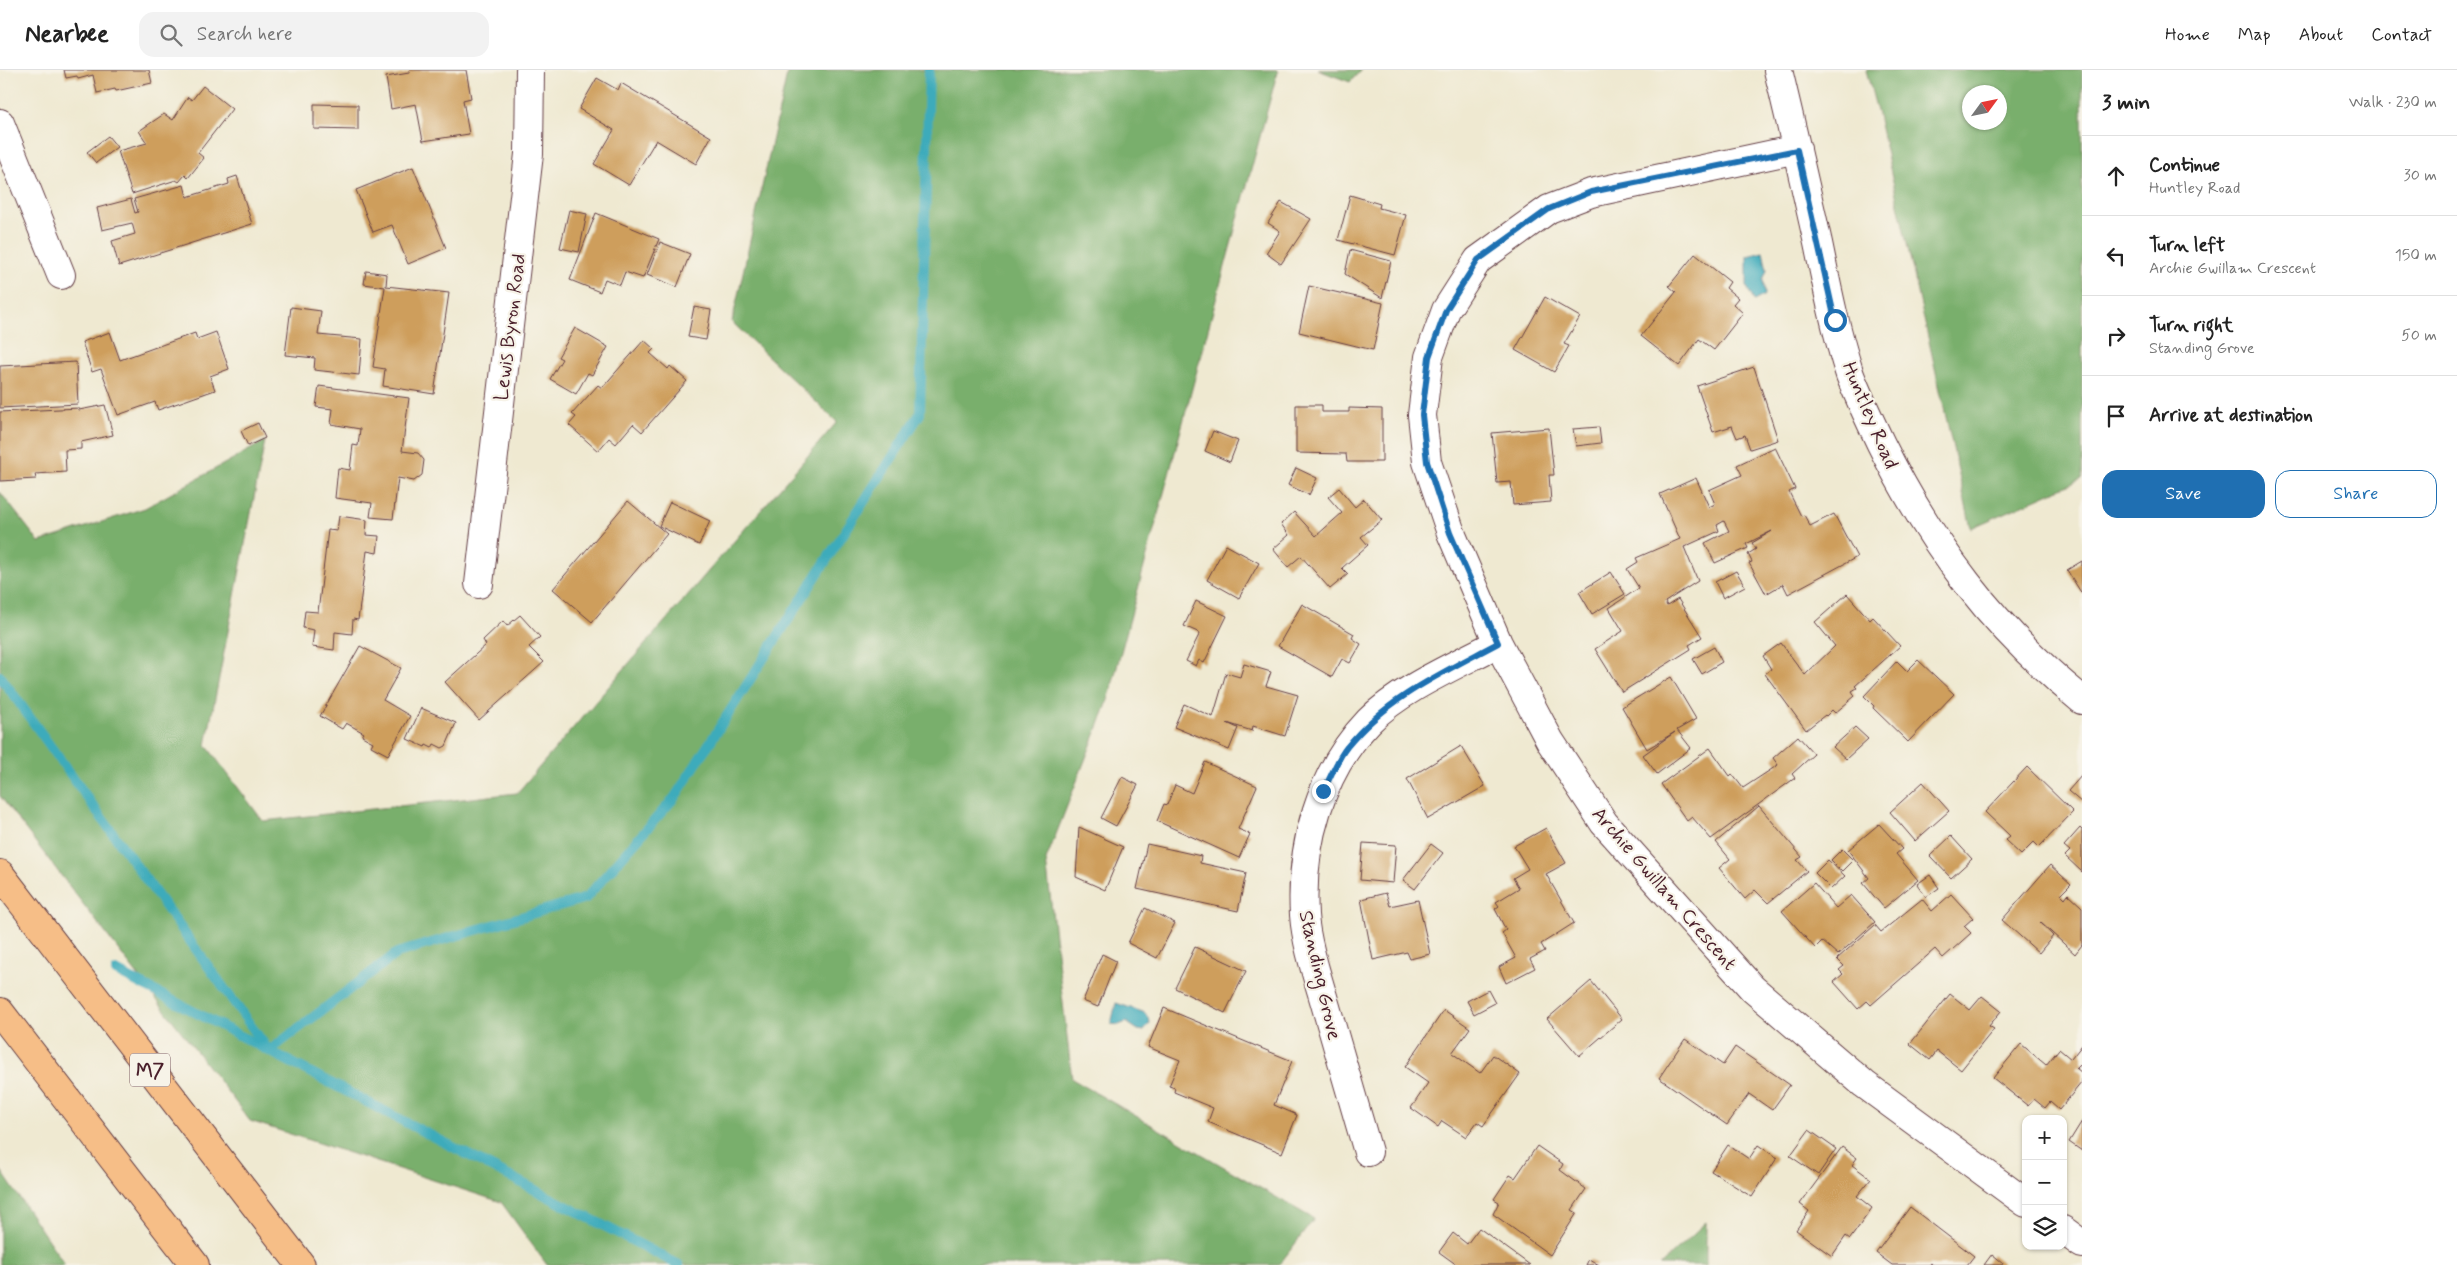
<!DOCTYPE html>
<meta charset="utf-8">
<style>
body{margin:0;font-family:Mynerve,sans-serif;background:#f2f2f2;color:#222}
.controls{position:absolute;right:15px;bottom:15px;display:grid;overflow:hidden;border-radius:10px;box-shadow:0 1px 4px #0004}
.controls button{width:45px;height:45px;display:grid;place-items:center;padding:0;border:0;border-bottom:1px solid #e0e0e0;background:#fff;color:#222;font:25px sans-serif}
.compass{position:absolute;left:1962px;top:15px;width:45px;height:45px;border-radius:50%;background:#fff;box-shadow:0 1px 4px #0004;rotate:57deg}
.stop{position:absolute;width:15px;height:15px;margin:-11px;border:4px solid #1f6fb2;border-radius:50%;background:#fff}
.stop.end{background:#1f6fb2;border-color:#fff;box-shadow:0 1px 5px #0008}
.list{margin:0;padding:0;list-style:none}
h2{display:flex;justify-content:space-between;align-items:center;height:65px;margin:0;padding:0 20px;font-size:21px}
h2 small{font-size:16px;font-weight:400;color:#767676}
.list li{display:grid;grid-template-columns:32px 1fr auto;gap:15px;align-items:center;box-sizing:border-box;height:80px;padding:0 20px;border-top:1px solid #e0e0e0}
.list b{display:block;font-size:19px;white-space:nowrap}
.list p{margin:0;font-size:16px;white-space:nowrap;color:#767676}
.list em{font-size:16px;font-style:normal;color:#767676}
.actions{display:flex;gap:10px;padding:15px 20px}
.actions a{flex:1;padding:11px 0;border:1px solid #1f6fb2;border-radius:15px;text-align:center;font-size:18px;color:#1f6fb2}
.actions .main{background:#1f6fb2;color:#fff}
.icon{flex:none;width:28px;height:28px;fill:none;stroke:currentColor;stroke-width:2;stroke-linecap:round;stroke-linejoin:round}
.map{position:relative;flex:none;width:2082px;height:1195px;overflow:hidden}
header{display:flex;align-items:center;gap:30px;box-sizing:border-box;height:70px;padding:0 25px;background:#fff;border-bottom:1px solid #e0e0e0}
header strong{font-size:24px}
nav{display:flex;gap:28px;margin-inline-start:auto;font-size:18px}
.search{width:350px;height:45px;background:#f2f2f2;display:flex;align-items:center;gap:12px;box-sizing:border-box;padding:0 18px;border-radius:15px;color:#767676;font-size:19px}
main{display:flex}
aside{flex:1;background:#fff}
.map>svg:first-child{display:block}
.forest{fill:#79af6c;stroke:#62674c;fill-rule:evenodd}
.water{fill:#3cabbb;stroke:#436573}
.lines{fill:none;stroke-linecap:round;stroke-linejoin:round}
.stream{stroke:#3cabbb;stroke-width:10}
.building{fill:#ce9e5c}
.minor-casing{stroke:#633d44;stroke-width:30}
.highway-casing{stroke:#633d44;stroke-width:30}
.minor{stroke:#fff;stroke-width:28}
.highway{stroke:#f6be87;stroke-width:28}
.route{stroke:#1f6fb2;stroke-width:6}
.labels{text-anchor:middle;stroke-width:4.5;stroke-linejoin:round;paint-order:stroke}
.shield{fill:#f7f3e8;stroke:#7e5f64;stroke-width:1}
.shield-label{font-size:19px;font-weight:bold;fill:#4a1f2b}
.street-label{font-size:20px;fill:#4a1f2b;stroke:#f7f3e8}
</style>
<header>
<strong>Nearbee</strong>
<div class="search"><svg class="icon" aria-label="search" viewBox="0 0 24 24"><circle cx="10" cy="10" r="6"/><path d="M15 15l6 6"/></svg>Search here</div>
<nav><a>Home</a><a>Map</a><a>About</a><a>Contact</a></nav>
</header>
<main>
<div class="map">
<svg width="2082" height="1195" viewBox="0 0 2082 1195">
<rect width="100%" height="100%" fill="#f7f3e8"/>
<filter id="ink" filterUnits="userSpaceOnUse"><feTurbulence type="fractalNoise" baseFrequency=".02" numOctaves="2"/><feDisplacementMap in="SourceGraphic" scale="10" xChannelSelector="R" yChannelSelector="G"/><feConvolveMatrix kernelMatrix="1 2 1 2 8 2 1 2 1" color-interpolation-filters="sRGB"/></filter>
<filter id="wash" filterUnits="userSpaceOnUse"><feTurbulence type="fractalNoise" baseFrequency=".0096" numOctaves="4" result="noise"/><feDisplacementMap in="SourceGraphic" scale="20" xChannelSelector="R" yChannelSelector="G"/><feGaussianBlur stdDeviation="1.12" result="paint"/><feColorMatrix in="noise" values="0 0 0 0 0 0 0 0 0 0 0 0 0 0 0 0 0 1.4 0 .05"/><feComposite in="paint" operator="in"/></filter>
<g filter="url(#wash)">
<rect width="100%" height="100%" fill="#efe9d1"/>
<path class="forest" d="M788,0H1278L1107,634L1046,790L1072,1009L1314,1149L1279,1195H547L501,1132L250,1051L0,726V422L39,472L145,438L265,371L206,675L263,751L517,723L837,352L732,252Z
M1318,0H1361L1350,12Z
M1866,0H2082V409L1971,458L1878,45ZM2000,22V52H1970V22Z
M0,1099L65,1195H0Z
M1706,1152V1195H1660Z"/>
<path class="water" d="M1763,182L1767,200L1763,210L1765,225L1754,231L1747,217V186Z
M1116,933L1143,942L1149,947L1150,953L1144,961L1138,960L1126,952L1119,955L1111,954Z"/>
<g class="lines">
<path class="stream" d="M0,606L269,981L397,883L586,828L675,727L920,344L929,0
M116,901L679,1195"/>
</g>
<g id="blocks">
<path class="building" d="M64,0H149L152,13L116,21L115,19L97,23L93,5L78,9L77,6L66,8Z
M409,0H466L471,28L463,30L469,64L423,71L416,34L391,39L386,7L409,3Z
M597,8L618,20L621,13L711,67L696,94L656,70L629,115L594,94L614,60L579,39Z
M203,16L232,39L198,83L204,88L188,108L185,105L179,112L176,110L132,124L118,81L147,73L139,61L164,44L173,50L188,27L192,30Z
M314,34L358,35V60L314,59Z
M108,66L117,77L96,93L87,82Z
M413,97L446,178L408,194L392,155L373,162L356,120Z
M237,106L252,154L119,196L112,171L135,164L132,153L102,160L97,138L131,129L135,143L138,142L134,129L184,115L187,127L229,114L228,109Z
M1350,125L1380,134L1379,138L1406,145L1395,185L1338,170Z
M1281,132L1311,149L1281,194L1266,183L1280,161L1268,153Z
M569,140L587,144L579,182L560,178Z
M596,143L659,169L643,208L625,202L620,215L605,209L600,222L570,210Z
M660,172L690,184L677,217L647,205Z
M1350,180L1391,191L1382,228L1345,204Z
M1695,184L1730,212L1726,218L1738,228L1733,234L1743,243L1714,280L1699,269L1679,296L1641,266L1676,222L1669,216Z
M366,201L387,204L386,216L449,223L434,324L383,316L385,299L373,297L385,217L364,214Z
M1309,216L1383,233L1373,280L1299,262Z
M1545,227L1580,247L1564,274L1569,276L1554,302L1515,280Z
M291,237L321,241L318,265L362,269L359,305L314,300L315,288L285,285Z
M694,237L711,240L706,270L688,267Z
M575,258L608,277L592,305L588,303L576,324L550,309L562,289L558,287Z
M110,262L120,290L195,263L197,269L216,262L229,299L210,306L215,320L158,340L155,332L118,345L101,299L92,302L82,272Z
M644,270L654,279L650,283L668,299L670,296L687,311L642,362L633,354L616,374L609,368L598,381L569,355L576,347L572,344L598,315L602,318Z
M76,292L78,334L0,338V296Z
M1754,297L1778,370L1750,379L1745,365L1737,368L1732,356L1713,362L1697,316Z
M319,316L409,328L402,381L418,383L424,390L422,405L414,411L398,408L393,449L370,447L372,433L335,428L338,398L350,400L353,375L358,376L360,359L331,354L333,339L316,337Z
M105,335L113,365L81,372V379L65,380L66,402L35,404L36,409L0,411V342L79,338V340Z
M1296,335H1322V342H1349V338L1382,339V392H1347L1346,384L1296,383Z
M258,353L265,368L248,376L241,361Z
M1599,357L1601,373L1576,376L1573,359Z
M1549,358L1554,405H1549L1551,432L1513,435L1511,412L1497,413L1492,363Z
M1213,361L1238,371L1230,392L1205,381Z
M1775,377L1795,419L1789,422L1801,446L1804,445L1810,456L1834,444L1857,487L1788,524L1783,514L1766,524L1749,493L1752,492L1748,484L1756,479L1752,473L1772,461L1746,474L1748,478L1715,493L1705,473L1729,461L1724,451L1717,455L1719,461L1684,477L1698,511L1665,532L1667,536L1678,529L1702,567L1689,575L1691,579L1622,622L1595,579L1623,561L1609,538L1639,518L1627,499L1638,492L1636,488L1680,469L1660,424L1696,408L1709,437L1715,434L1709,420L1742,405L1737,395Z
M1296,398L1317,408L1309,425L1288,415Z
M1339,418L1355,437L1364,429L1382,450L1361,467L1368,475L1342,498L1348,504L1330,519L1301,486L1288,497L1273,479L1289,465L1281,454L1294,442L1316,466L1342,443L1328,427Z
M628,431L667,464L592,552L553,519Z
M670,432L710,451L699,475L659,456Z
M339,446L367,450L366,465L379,466L377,483L367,481L358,550L353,549L352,564L335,562L334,580L312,577L314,560L303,558L305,541L318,542L328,460L337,461Z
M1226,475L1259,493L1239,528L1207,510Z
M2082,491V524L2067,500Z
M1736,501L1745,516L1723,528L1715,512Z
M1611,502L1625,524L1592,544L1579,522Z
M1847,524L1870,550L1873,547L1900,576L1855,616L1857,618L1852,621L1855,626L1835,643L1832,640L1826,646L1825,645L1806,660L1765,604L1771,599L1763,586L1781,573L1805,605L1835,576L1815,552Z
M1196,531L1227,546L1204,593L1199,590L1196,596L1186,591L1200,563L1184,556Z
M1302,534L1354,564L1352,568L1361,574L1350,593L1342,589L1332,607L1278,576Z
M520,545L540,567L529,577L544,592L479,650L445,612L486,575L483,570L503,551L507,556Z
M360,576L401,598L383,630L410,646L388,685L371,676L373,672L362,666L364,663L346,653L342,659L320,646Z
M1714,577L1722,592L1702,604L1693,589Z
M1918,590L1954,624L1908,672L1873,638L1874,636L1864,626L1897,591L1907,601Z
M1244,594L1271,602L1266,616L1298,625L1285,666L1253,656L1252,661L1227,653L1238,658L1229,680L1174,657L1184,634L1213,647L1226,603L1240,607Z
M1671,607L1696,649L1677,660L1691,678L1657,704L1643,685L1675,662L1647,679L1622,637Z
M421,638L456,653L446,676L442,678L434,674L432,678L426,675L425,677L407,669Z
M1855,657L1868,669L1846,689L1833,677Z
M1798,666L1814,684L1792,704L1795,708L1711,769L1692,747L1687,751L1661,714L1710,678L1730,706L1732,704L1743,718L1778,695L1773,688Z
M1461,676L1485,716L1428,749L1407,709Z
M1205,692L1257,716L1238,759L1250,764L1239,788L1157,751L1164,734L1167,735L1175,715L1192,723Z
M2027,697L2073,742L2039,777L2034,772L2021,785L2005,770L2010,766L1985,742Z
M2082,705V733L2068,721Z
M1122,707L1138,715L1116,756L1101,748Z
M1923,712L1949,741L1915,771L1890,742Z
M1759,736L1802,787L1797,790L1807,801L1768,833L1755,820L1745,829L1719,798L1730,789L1716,772Z
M1879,754L1902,779L1896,784L1918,810L1884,838L1863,813L1869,808L1848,780Z
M1079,757L1123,777L1105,820L1076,807Z
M1546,758L1566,793L1546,804L1574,853L1541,874L1545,881L1530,889L1535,898L1506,913L1499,897L1516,888L1502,863L1506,860L1495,839L1499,836L1496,832L1519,818L1513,808L1528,799L1514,776Z
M2080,758L2082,760V802L2065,786L2070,781L2064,776Z
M1951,766L1972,789L1951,808L1930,786Z
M1363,773L1396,775L1393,813L1360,810Z
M1147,774L1201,786L1200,793L1246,803L1238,841L1137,819Z
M1431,774L1443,783L1415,819L1403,810Z
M1842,779L1853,790L1842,801L1831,790Z
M1828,790L1845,806L1831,819L1815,803Z
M2050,795L2071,814L2061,824L2065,828L2068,824L2082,837V875L2075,884L2040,852L2053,866L2039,883L2002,850Z
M1930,805L1939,818L1926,827L1917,814Z
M1814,813L1836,838L1851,825L1875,852L1838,885L1822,871L1815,878L1782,841Z
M1386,823L1390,836L1418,830L1430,884L1410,889L1407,882L1373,890L1361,829Z
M1951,824L1973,848L1964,856L1971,863L1943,888L1935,879L1871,935L1867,931L1858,939L1834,912L1843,904L1839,900L1844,896L1837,889L1875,855L1881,862L1922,829L1932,841Z
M1145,838L1175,853L1157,888L1128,873Z
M1195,877L1246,901L1225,943L1175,918Z
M1102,884L1116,891L1098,937L1083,931Z
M1591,911L1622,949L1579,986L1547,949Z
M1488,920L1495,933L1474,944L1467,931Z
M1950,924L1970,940L1982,926L2001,941L1989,956L1994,959L1961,1000L1937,981L1930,990L1910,974Z
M1164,938L1292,991L1274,1035L1297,1045L1282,1083L1208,1052L1213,1038L1174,1022L1175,1018L1169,1016L1180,990L1148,977Z
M1444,940L1470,958L1452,983L1480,1003L1493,985L1520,1004L1483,1056L1477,1052L1466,1067L1442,1051L1438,1057L1411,1038L1428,1013L1405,997Z
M1685,969L1723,995L1735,977L1790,1015L1772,1040L1749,1024L1727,1055L1659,1008Z
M2021,974L2046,995L2059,979L2071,989L2082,975V998L2079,995L2076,998L2082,1003V1012L2059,1040L2050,1032L2045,1038L2034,1029L2028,1036L1993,1008Z
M2082,1051V1081L2069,1072Z
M1809,1060L1836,1079L1818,1105L1790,1086Z
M1728,1075L1749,1089L1758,1075L1777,1088L1752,1127L1711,1101Z
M1537,1076L1563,1094L1560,1100L1586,1119L1572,1140L1577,1143L1550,1185L1493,1144L1499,1132L1494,1129L1510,1105L1515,1108Z
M1842,1077L1857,1088L1852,1095L1871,1109L1857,1126L1872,1138L1850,1169L1846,1166L1832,1186L1796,1160L1809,1141L1800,1134Z
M1910,1137L1974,1186L1967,1195H1933L1931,1193L1929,1195H1892L1876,1183Z
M1479,1158L1530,1195H1457L1439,1182L1453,1163L1467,1174Z
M1992,1184L2003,1193L2002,1195H1984Z
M1589,1189L1599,1195H1586Z"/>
</g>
</g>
<g filter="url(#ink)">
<use href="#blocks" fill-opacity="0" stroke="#633d44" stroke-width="1"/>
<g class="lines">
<g class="minor-casing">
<path id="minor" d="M1778,0C1792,58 1805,115 1818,173C1827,217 1836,262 1850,305C1859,328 1870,351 1881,374C1931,475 1994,559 2082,630
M0,53L61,205
M1797,79L1591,123L1549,139L1478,190L1446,240L1429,287L1422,345L1427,392L1451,463L1498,573L1550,671L1604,753L1753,919L1864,1014L2026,1133
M479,514L529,84L530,0
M1368,1082C1354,1034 1340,985 1326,937C1318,909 1306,874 1304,845C1300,775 1320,702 1369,651C1400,619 1459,594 1498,573
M2063,1160L2082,1174"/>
</g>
<g class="highway-casing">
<path id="highway" d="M0,804L301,1195
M0,942L195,1195"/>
</g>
<use href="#minor" class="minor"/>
<use href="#highway" class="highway"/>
</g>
</g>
<g class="lines" filter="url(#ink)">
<path class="route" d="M1323,721C1331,707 1337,689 1347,677C1386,628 1444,602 1498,573L1450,463L1427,392L1422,345L1429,287L1446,240L1478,190L1549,139L1591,122L1797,80L1835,250"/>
</g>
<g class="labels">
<rect class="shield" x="130" y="983.5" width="40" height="33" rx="4"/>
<g class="shield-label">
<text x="150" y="1007">M7</text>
</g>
<g class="street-label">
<text transform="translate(509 257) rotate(-83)" y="7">Lewis Byron Road</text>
<text transform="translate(1871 345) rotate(67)" y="7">Huntley Road</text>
<text transform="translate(1665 818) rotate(49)" y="7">Archie Gwillam Crescent</text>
<text transform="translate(1321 905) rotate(77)" y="7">Standing Grove</text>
</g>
</g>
</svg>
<div class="controls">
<button>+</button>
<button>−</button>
<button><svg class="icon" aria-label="layers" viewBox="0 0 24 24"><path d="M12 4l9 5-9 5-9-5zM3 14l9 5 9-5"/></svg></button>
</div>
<svg class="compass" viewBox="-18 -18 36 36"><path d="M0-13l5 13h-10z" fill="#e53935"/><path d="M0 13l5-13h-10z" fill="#767676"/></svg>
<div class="stop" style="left:1835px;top:250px"></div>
<div class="stop end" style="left:1323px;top:721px"></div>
</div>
<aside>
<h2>3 min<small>Walk · 230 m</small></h2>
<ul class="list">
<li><svg class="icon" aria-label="ahead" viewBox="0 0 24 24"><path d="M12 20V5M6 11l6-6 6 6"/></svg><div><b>Continue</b><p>Huntley Road</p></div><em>30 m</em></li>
<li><svg class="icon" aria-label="left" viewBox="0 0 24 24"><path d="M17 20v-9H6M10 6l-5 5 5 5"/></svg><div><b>Turn left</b><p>Archie Gwillam Crescent</p></div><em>150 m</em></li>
<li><svg class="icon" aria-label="right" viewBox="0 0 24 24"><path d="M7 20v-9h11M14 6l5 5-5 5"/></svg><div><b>Turn right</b><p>Standing Grove</p></div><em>50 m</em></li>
<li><svg class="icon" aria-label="arrive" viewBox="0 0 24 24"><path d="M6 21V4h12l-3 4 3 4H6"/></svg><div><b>Arrive at destination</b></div></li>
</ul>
<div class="actions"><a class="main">Save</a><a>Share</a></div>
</aside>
</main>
